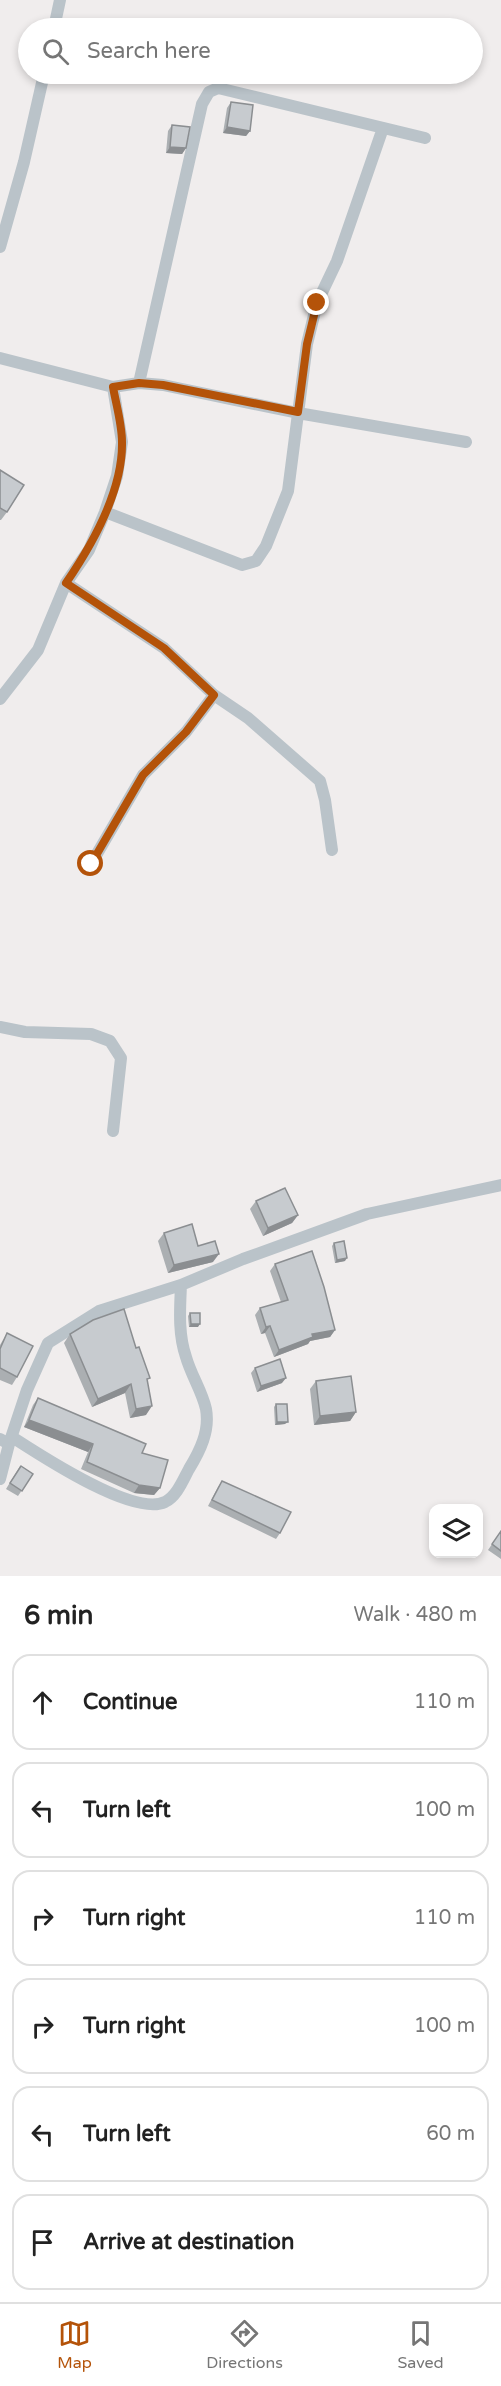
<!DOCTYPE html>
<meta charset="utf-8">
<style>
body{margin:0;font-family:"Varela Round",sans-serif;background:#f2f2f2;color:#222}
.controls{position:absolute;right:18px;bottom:18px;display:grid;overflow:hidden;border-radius:12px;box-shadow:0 3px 9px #0003}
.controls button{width:54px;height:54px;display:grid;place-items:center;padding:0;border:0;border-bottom:2px solid #e0e0e0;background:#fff;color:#222;font:30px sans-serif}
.stop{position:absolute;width:18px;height:18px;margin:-14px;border:4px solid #b45309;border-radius:50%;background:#fff}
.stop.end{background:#b45309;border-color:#fff;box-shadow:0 2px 6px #0008}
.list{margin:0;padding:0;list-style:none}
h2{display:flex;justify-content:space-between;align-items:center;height:78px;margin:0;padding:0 24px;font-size:26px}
h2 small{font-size:20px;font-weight:400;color:#767676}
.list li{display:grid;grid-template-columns:39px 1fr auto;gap:18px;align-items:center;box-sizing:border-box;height:96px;margin:0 12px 12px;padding:0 12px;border:2px solid #e0e0e0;border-radius:18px}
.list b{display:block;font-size:22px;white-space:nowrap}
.list em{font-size:20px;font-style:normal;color:#767676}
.icon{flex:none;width:33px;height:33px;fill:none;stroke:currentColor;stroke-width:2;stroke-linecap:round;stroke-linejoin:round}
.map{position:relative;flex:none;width:501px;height:1576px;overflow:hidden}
.search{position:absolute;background:#fff;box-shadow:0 3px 9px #0003;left:18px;right:18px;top:18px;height:66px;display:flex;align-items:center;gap:15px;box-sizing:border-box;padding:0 21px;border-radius:33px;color:#767676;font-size:22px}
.sheet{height:726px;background:#fff}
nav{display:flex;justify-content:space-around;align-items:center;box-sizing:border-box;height:84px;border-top:2px solid #e0e0e0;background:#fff;font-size:16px;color:#767676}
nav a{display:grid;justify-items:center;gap:3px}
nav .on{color:#b45309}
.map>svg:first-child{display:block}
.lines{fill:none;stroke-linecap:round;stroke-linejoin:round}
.minor{stroke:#bac3c9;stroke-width:12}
.wall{fill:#abafb2}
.shaded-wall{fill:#8b8e91}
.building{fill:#c7cbcf;stroke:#8b8e91;stroke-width:1.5}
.route{stroke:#b45309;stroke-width:8}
</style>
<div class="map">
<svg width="501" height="1576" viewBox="0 0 501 1576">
<rect width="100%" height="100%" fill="#f0eded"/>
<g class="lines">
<path class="minor" d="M54,28L60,0
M0,247L24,162L44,74
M0,358L113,387L139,383L202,104L209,92L218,88L425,138
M139,383L163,385L298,413L466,442
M105,512L242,565L256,561L266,546L288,491L307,344L317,303L337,261L383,128
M66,583L164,648L214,695L248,718L320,781L325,800L332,850
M0,699L38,650L66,583L89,550L105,512L117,476L122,442L113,387
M91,864L143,775L186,732L214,695
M0,1027L25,1032L91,1034L110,1041L121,1058L113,1131
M12,1437C40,1455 133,1517 165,1502C177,1496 183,1480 189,1469C200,1451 210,1431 206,1409C202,1391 191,1375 186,1357C178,1334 180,1309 181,1285
M0,1439L9,1444L0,1479
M9,1444L27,1390L48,1343L99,1311L181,1285L243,1259L367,1214L501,1185"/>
</g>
<path class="wall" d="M231,102L250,131L246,136L223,133L227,108Z
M172,125L186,148L182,154L166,153L168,131Z
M0,470L7,512L1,520H0Z
M256,1201L298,1215L292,1223L263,1236L250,1209Z
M164,1233L198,1246L213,1262L168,1273L158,1241Z
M334,1243L345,1261L335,1263L332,1246Z
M275,1264L335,1330L330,1337L310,1341L308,1344L274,1357L265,1333L261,1334L255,1315L260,1308L281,1302L270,1271Z
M190,1313L198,1327H189L188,1316Z
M7,1333L17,1377L12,1385L0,1380V1345Z
M70,1334L136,1348L148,1381L146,1415L130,1418L125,1393L92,1407L64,1343Z
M255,1368L282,1383L257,1392L251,1373Z
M316,1381L356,1412L350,1421L314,1425L310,1389Z
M38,1398L142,1453L160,1488L154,1495L134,1493L81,1469L88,1452L24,1427L33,1405Z
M276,1404L285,1424L275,1425L274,1407Z
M20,1466L33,1474L18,1496L6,1489Z
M222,1481L280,1533L276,1539L208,1506L218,1487Z
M501,1531V1559L488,1550Z"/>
<path class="shaded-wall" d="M249,74H275L271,79L248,75Z
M374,74L398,79L394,84L370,79Z
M227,127L250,131L246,136L223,133Z
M170,147L186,148L182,154L166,153Z
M298,1215L292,1223L263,1236L268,1228Z
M219,1254L213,1262L168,1273L174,1265Z
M347,1258L345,1261L335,1263L337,1260Z
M191,1324H200L198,1327H189Z
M270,1326L265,1333L261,1334L266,1327Z
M335,1330L330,1337L310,1341L308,1344L274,1357L279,1350L312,1334Z
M286,1378L282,1383L257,1392L261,1386Z
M131,1384L125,1393L92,1407L98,1399Z
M152,1406L146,1415L130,1418L136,1409Z
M356,1412L350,1421L314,1425L320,1416Z
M29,1420L93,1444L88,1452L24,1427Z
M277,1422H288L285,1424L275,1425Z
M139,1485L160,1488L154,1495L134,1493Z"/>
<path class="building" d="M376,74H400L398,79Z
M231,102L253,105L250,131L227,127Z
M172,125L190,127L186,148L170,147Z
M0,470L24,485L7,512L0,508Z
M285,1188L298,1215L268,1228L256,1201Z
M192,1224L198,1246L215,1241L219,1254L174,1265L164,1233Z
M344,1241L347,1258L337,1260L334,1243Z
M312,1251L324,1287L335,1330L312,1334L313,1337L279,1350L270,1326L266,1327L260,1308L288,1300L275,1264Z
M124,1309L136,1348L139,1347L150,1378L147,1379L152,1406L136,1409L131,1384L98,1399L70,1334L93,1320Z
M190,1313H200V1324H191Z
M7,1333L33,1346L17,1377L0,1368V1349Z
M280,1359L286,1378L261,1386L255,1368Z
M351,1376L356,1412L320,1416L316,1381Z
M38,1398L146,1444L142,1453L168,1460L160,1488L139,1485L87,1462L93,1444L29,1420Z
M276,1404H287L288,1422H277Z
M21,1466L33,1474L22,1491L10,1483Z
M222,1481L291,1512L280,1533L212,1500Z
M501,1531V1551L492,1544Z"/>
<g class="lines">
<path class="route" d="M91,864L143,775L186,732L214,695L164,648L66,583C92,545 123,490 122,442C122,424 116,404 113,387L139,383L163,385L298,412L307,344L317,303"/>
</g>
</svg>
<div class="controls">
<button><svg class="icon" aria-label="layers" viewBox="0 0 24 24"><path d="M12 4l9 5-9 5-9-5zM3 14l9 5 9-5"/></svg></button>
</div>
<div class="stop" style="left:91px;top:864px"></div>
<div class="stop end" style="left:317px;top:303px"></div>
<div class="search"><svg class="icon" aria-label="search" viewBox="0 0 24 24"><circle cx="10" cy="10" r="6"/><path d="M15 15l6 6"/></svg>Search here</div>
</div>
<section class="sheet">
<h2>6 min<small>Walk · 480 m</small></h2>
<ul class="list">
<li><svg class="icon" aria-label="ahead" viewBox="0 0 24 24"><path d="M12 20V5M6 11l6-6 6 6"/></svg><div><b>Continue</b></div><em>110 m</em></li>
<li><svg class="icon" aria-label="left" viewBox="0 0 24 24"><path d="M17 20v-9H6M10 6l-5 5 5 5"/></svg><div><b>Turn left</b></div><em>100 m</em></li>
<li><svg class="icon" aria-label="right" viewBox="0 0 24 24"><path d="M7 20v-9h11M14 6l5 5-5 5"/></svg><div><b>Turn right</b></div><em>110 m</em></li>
<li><svg class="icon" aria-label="right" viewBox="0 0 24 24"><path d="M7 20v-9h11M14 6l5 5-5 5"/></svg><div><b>Turn right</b></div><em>100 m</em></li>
<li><svg class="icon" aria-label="left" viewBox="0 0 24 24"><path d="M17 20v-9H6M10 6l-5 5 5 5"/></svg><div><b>Turn left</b></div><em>60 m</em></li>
<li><svg class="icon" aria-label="arrive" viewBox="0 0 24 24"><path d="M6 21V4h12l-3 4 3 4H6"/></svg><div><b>Arrive at destination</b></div></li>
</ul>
</section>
<nav>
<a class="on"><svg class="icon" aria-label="map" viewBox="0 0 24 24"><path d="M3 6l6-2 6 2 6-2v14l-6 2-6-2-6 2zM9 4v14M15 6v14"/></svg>Map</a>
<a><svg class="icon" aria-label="directions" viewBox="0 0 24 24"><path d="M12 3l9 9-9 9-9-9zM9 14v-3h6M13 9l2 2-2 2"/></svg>Directions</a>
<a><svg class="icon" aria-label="saved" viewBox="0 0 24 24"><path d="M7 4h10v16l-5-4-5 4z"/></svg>Saved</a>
</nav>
